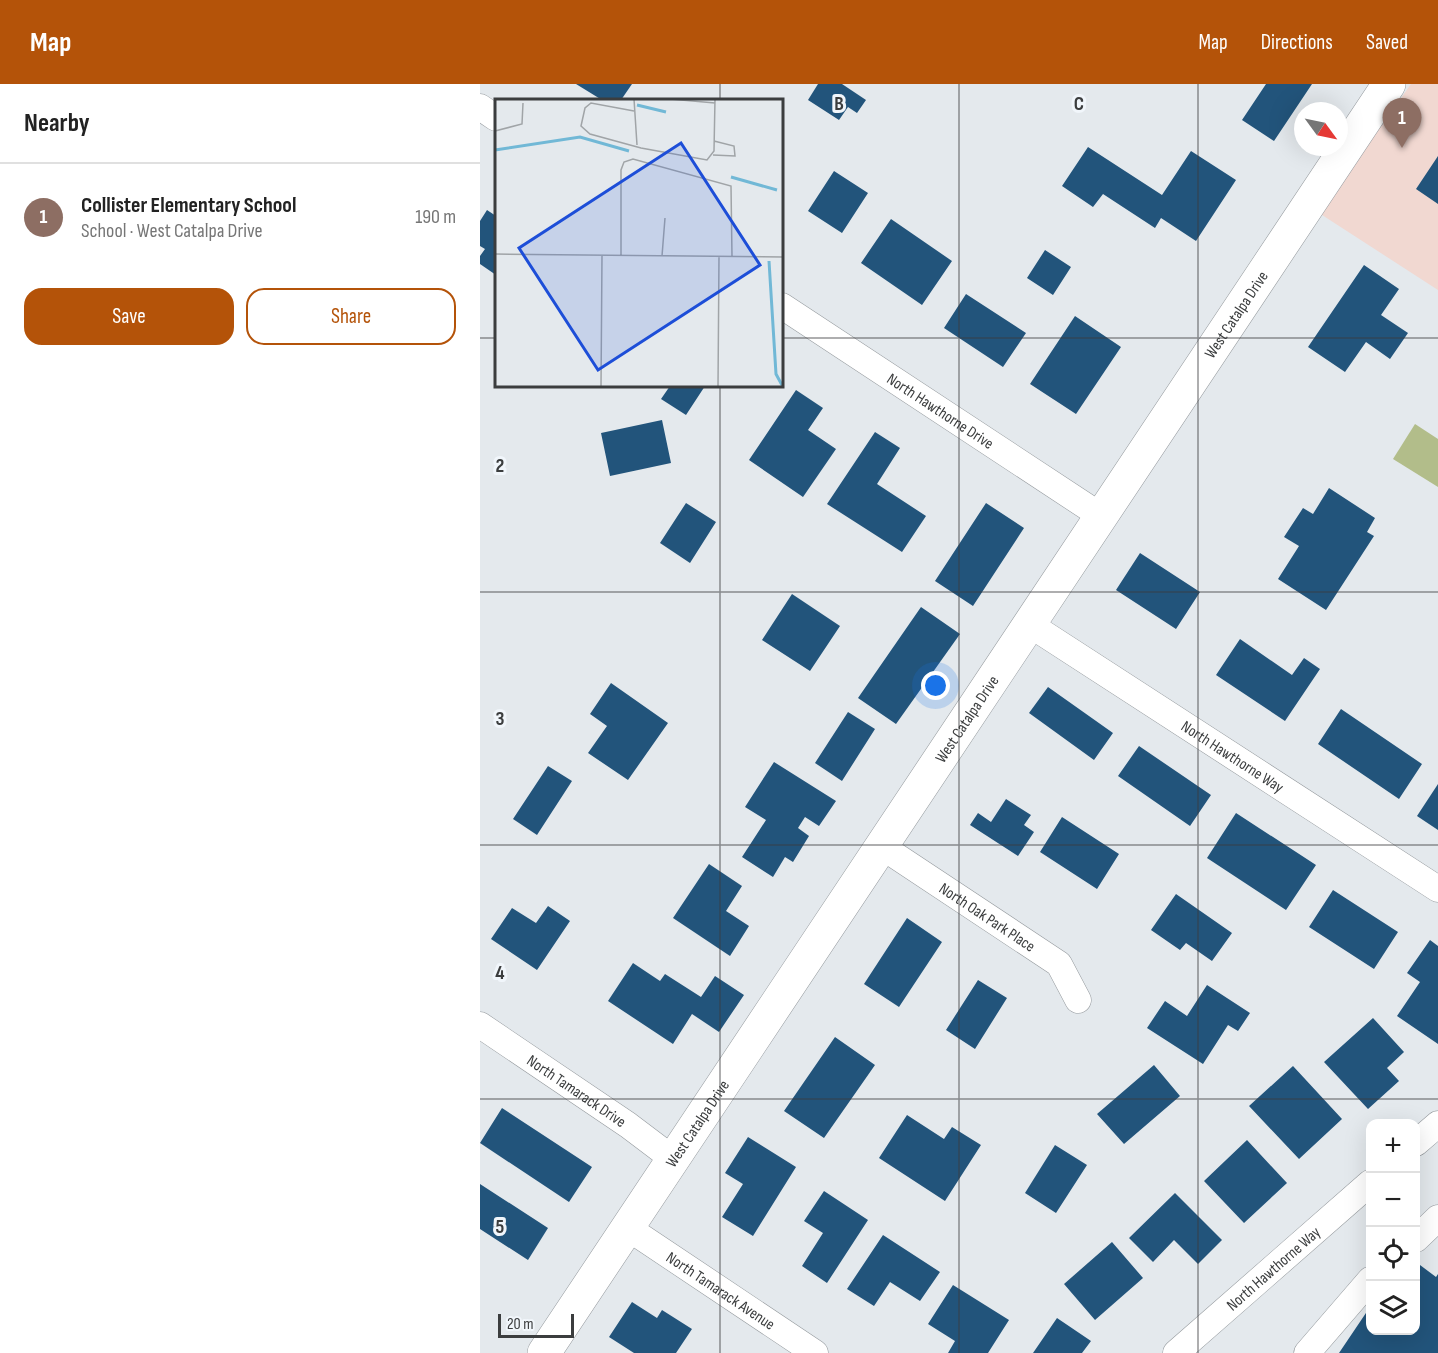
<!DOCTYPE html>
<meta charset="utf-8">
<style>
body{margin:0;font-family:"Sofia Sans Condensed",sans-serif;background:#f2f2f2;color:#222}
.controls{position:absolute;right:18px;bottom:18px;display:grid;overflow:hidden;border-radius:12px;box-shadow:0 6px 24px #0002}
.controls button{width:54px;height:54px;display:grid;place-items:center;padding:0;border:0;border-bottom:2px solid #e0e0e0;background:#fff;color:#222;font:30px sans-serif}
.compass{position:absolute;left:814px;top:18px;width:54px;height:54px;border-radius:50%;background:#fff;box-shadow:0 6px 24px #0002;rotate:123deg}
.scale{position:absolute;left:18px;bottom:15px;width:76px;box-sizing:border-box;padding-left:6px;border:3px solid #3b3d3e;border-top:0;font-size:16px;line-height:21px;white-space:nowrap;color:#3b3d3e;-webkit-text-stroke:4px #f1f6fb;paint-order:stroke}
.you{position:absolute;left:456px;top:602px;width:21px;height:21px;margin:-15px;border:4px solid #fff;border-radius:50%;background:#1a73e8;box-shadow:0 0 0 9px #1a73e833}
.badge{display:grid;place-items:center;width:39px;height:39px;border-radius:50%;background:#b45309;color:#fff;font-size:20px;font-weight:700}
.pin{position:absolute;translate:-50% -50px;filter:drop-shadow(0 2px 3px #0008)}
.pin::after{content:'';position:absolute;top:32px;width:21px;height:18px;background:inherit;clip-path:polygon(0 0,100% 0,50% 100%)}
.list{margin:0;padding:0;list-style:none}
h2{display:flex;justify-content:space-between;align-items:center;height:78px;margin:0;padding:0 24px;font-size:26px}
h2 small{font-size:20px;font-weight:400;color:#767676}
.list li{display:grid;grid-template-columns:39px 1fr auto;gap:18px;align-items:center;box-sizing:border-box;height:108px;padding:0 24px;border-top:2px solid #e0e0e0}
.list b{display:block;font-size:22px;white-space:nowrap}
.list p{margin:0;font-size:20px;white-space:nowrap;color:#767676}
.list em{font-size:20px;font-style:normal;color:#767676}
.actions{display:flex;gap:12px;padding:18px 24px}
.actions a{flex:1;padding:14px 0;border:2px solid #b45309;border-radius:18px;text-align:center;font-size:21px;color:#b45309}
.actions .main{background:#b45309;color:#fff}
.icon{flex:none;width:33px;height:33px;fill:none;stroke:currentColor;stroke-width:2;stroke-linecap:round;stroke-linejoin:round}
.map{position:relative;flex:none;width:958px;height:1269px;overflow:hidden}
header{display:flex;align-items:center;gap:36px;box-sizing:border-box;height:84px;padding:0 30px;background:#b45309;color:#fff}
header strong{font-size:28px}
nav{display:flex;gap:33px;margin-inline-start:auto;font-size:21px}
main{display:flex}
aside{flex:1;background:#fff}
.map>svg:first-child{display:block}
.education{fill:#f1d8d1}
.green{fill:#b2bd8a}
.building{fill:#22547b}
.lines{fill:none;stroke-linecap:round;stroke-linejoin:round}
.minor-casing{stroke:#94999d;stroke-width:27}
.tertiary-casing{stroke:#94999d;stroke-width:34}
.minor{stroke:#fff;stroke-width:26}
.tertiary{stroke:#fff;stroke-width:33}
.grid{fill:none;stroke:#3b3d3e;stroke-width:1.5;stroke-opacity:0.55}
.labels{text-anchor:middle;stroke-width:6;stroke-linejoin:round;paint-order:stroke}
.street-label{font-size:16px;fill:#3b3d3e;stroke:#f1f6fb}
.inset-river{fill:none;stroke:#71b8d6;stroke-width:3}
.inset-road{fill:none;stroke:#a0a4a7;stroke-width:1.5}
.view{fill:#1d4ed8;fill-opacity:0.15;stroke:#1d4ed8;stroke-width:3}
.inset-edge{fill:none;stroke:#3b3d3e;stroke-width:3}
.grid-label{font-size:20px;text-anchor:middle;font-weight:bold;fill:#3b3d3e;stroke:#f1f6fb;stroke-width:6;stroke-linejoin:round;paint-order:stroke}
</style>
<header>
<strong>Map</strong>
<nav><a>Map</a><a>Directions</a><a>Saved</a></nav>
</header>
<main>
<aside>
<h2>Nearby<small></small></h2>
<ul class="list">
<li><span class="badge" style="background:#8d6e63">1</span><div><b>Collister Elementary School</b><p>School · West Catalpa Drive</p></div><em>190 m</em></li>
</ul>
<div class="actions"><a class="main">Save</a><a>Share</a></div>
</aside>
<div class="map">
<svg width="958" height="1269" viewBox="0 0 958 1269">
<rect width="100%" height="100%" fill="#e4e9ed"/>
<path class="education" d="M931,0H958V206L839,129Z"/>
<path class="green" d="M935,340L958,355V403L913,375Z"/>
<path class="building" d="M96,0H152L141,16H122Z
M338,0H362L386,16L377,29L368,23L359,36L328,16Z
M786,0H832L794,57L762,36Z
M608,63L682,111L711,67L756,96L716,157L681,134L675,144L623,110L613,123L582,102Z
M958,72V120L936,105Z
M354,87L388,109L362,149L328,127Z
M7,126L16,132V191L0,180V172L5,165L0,162V137Z
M411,135L472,177L442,221L381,179Z
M565,166L591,183L573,211L547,194Z
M884,181L919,205L901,231L928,249L910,275L886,258L865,288L828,263Z
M486,210L546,249L523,283L464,244Z
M595,232L641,263L596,330L550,300Z
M190,302H225L206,331L181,315Z
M316,306L343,324L328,346L356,365L323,413L269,376Z
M182,336L191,379L130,392L121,349Z
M395,348L420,364L397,400L446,432L422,468L347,420Z
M849,404L895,434L887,448L894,452L846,526L798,495L819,462L804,453L823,424L833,430Z
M206,419L236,438L210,479L180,459Z
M506,419L544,444L493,522L455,497Z
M660,469L720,508L696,545L636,506Z
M312,510L360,542L330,587L282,556Z
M441,523L480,550L416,640L378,614Z
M760,555L812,591L824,574L840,585L805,637L736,591Z
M131,599L188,639L148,696L108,669L127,642L110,630Z
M568,603L633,649L614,676L549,629Z
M861,625L942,680L919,715L838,660Z
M368,628L395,645L362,697L335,679Z
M659,662L731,711L710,742L638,692Z
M294,678L356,717L339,742L325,733L318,744L329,752L313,778L305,773L293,793L262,773L286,736L265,723Z
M68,682L92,697L57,751L33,735Z
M958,700V746L937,732Z
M526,715L551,731L544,741L554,748L538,772L490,741L498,729L511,738Z
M756,729L836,781L806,826L727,774Z
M582,733L639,770L617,805L560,768Z
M229,780L262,802L246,827L269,842L250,872L193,834Z
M853,806L918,848L894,885L829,843Z
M696,810L752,849L732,877L706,859L700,866L671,846Z
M68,822L90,837L57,886L11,855L32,824L56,839Z
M427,834L462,858L419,923L384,900Z
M950,856L958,862V960L917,932L940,898L927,889Z
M153,879L180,897L185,890L221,913L235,892L264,911L239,948L212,930L193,960L128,917Z
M498,896L527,914L495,965L466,946Z
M727,901L770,929L758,947L748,941L723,980L667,944L685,917L707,932Z
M893,934L924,968L907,984L919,997L888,1025L844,978Z
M355,953L395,981L344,1054L304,1027Z
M674,981L700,1012L644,1060L617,1030Z
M813,982L862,1035L819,1075L769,1022Z
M22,1024L112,1083L89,1118L0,1059Z
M427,1031L464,1055L472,1043L501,1061L465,1117L399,1074Z
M268,1053L316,1083L273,1152L242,1133L263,1100L245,1089Z
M767,1056L807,1099L764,1139L724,1097Z
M575,1061L607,1081L576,1129L545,1109Z
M0,1100L68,1144L48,1176L0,1145Z
M344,1107L388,1136L347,1199L322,1182L343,1149L324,1137Z
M695,1109L742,1156L718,1180L694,1156L673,1178L649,1154Z
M403,1151L460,1188L440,1217L410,1198L394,1222L367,1205Z
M632,1158L663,1194L615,1236L584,1200Z
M936,1178L956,1193L958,1190V1269H859L890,1223V1246H936Z
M473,1201L529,1236L508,1269H468L475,1257L448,1240Z
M152,1218L177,1234L182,1226L212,1245L196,1269H154L129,1253Z
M577,1234L611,1257L602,1269H553Z"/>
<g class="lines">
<g class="minor-casing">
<g id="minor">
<path d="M0,23L16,34"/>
<path id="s1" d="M302,222L621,432"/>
<path id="s2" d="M549,540L958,805"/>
<path id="s3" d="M401,762L579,880L598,916"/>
<path id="s4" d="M0,941L148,1041L193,1075"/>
<path d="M936,1059L958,1040"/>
<path id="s5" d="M148,1144L335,1269"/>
<path d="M936,1155L958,1134"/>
<path id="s6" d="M696,1269L890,1099"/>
<path d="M827,1269L890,1196"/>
</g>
</g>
<g class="tertiary-casing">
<g id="tertiary">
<path id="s7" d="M64,1269L909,0"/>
</g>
</g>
<use href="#minor" class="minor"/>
<use href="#tertiary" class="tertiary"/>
</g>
<path class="grid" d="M240,0V16M479,0V1269M718,0V1269M0,254H16M302,254H958M240,302V1269M0,508H958M0,761H958M0,1015H958"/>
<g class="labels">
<g class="street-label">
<text dy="6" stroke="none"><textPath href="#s7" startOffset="1248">West Catalpa Drive</textPath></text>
<text dy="6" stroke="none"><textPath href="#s1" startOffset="190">North Hawthorne Drive</textPath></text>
<text dy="6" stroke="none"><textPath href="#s7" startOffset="762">West Catalpa Drive</textPath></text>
<text dy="6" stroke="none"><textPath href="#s2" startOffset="243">North Hawthorne Way</textPath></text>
<text dy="6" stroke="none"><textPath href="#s3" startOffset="128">North Oak Park Place</textPath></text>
<text dy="6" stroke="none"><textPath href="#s4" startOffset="117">North Tamarack Drive</textPath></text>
<text dy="6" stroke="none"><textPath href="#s7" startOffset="276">West Catalpa Drive</textPath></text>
<text dy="6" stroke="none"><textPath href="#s6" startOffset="129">North Hawthorne Way</textPath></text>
<text dy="6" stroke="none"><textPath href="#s5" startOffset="112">North Tamarack Avenue</textPath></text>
</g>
</g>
<g transform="translate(15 15)">
<rect width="288" height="288" fill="#e4e9ed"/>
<path class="inset-river" d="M142,6L171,13M0,51L85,38L134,52M236,78L282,91M274,162L281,275L288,288"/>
<path class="inset-road" d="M139,0L142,46M175,0L220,4M139,12L96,4L90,9L86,27L95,35L146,49L212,61L219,52L220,0M0,32L27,25L28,4M218,56L240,57L239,47L219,42M0,155L288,158M126,156V71L129,63L138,60L236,87L237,157M167,157L170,119M106,288L107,156M223,288L224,157"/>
<path class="view" d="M186,44L265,166L103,271L24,149Z"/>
<rect width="288" height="288" class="inset-edge"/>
</g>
<g class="grid-label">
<text x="359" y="26">B</text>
<text x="599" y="26">C</text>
<text x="20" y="388">2</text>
<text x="20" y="641">3</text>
<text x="20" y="895">4</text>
<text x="20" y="1149">5</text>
</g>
</svg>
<div class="controls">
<button>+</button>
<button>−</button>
<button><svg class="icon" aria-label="locate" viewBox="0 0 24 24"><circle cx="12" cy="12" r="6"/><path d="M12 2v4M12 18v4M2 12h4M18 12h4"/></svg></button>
<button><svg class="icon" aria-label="layers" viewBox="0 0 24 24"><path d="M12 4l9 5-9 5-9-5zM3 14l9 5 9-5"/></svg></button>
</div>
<svg class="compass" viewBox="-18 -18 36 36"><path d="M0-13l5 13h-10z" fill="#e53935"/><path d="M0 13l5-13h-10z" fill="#767676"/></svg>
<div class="scale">20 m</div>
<div class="you"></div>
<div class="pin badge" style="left:922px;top:64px;background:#8d6e63">1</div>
</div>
</main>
